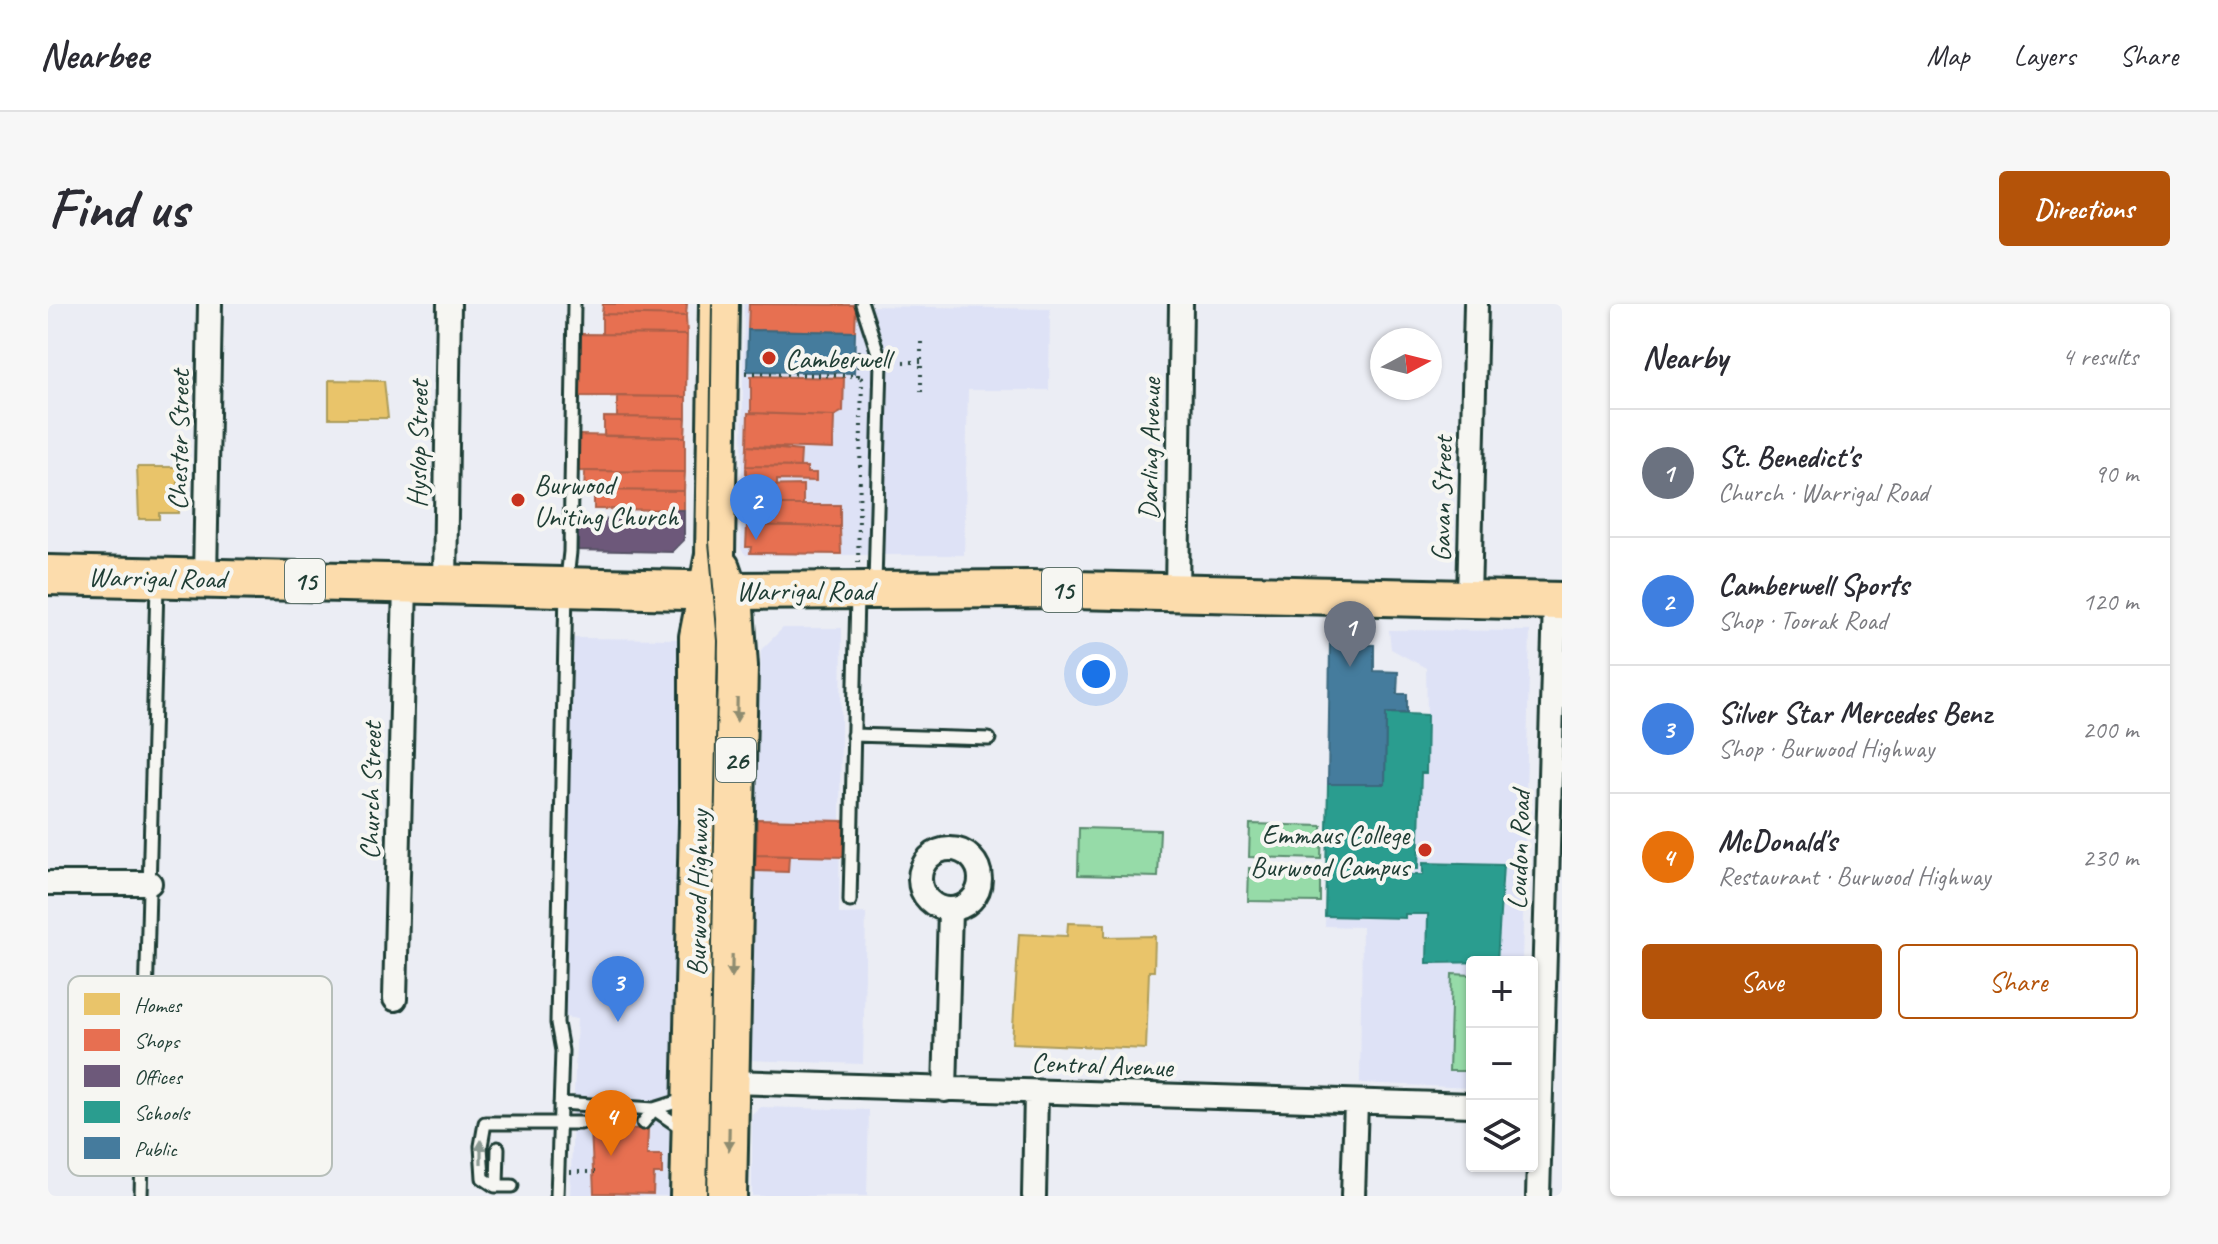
<!DOCTYPE html>
<meta charset="utf-8">
<style>
body{margin:0;font-family:Caveat,sans-serif;background:#f7f7f7;color:#2b2b33}
.controls{position:absolute;right:24px;bottom:24px;display:grid;overflow:hidden;border-radius:8px;box-shadow:0 2px 6px #0004}
.controls button{width:72px;height:72px;display:grid;place-items:center;padding:0;border:0;border-bottom:2px solid #e1e1e2;background:#fff;color:#2b2b33;font:40px sans-serif}
.compass{position:absolute;left:1322px;top:24px;width:72px;height:72px;border-radius:50%;background:#fff;box-shadow:0 2px 6px #0004;rotate:83deg}
.you{position:absolute;left:1048px;top:370px;width:28px;height:28px;margin:-20px;border:6px solid #fff;border-radius:50%;background:#1a73e8;box-shadow:0 0 0 12px #1a73e833}
.badge{display:grid;place-items:center;width:52px;height:52px;border-radius:50%;background:#b45309;color:#fff;font-size:26px;font-weight:700}
.pin{position:absolute;translate:-50% -66px;filter:drop-shadow(0 2px 4px #0008)}
.pin::after{content:'';position:absolute;top:42px;width:28px;height:24px;background:inherit;clip-path:polygon(0 0,100% 0,50% 100%)}
.list{margin:0;padding:0;list-style:none}
h2{display:flex;justify-content:space-between;align-items:center;height:104px;margin:0;padding:0 32px;font-size:34px}
h2 small{font-size:26px;font-weight:400;color:#7c7c81}
.list li{display:grid;grid-template-columns:52px 1fr auto;gap:24px;align-items:center;box-sizing:border-box;height:128px;padding:0 32px;border-top:2px solid #e1e1e2}
.list b{display:block;font-size:30px;white-space:nowrap}
.list p{margin:0;font-size:26px;white-space:nowrap;color:#7c7c81}
.list em{font-size:26px;font-style:normal;color:#7c7c81}
.actions{display:flex;gap:16px;padding:24px 32px}
.actions a{flex:1;padding:18px 0;border:2px solid #b45309;border-radius:8px;text-align:center;font-size:28px;color:#b45309}
.actions .main{background:#b45309;color:#fff}
.icon{flex:none;width:44px;height:44px;fill:none;stroke:currentColor;stroke-width:2;stroke-linecap:round;stroke-linejoin:round}
.map{position:relative;flex:none;width:1514px;height:892px;overflow:hidden;border-radius:8px}
header{display:flex;align-items:center;gap:48px;box-sizing:border-box;height:112px;padding:0 40px;background:#fff;border-bottom:2px solid #e1e1e2}
header strong{font-size:38px}
nav{display:flex;gap:44px;margin-inline-start:auto;font-size:28px}
.intro{display:flex;align-items:center;justify-content:space-between;box-sizing:border-box;height:192px;padding:0 48px}
h1{margin:0;font-size:56px}
.button{padding:20px 36px;border-radius:8px;background:#b45309;color:#fff;font-size:28px;font-weight:700}
main{display:flex;gap:48px;padding:0 48px}
aside{flex:1;background:#fff;border-radius:8px;box-shadow:0 2px 6px #0004}
.map>svg:first-child{display:block}
.built{fill:#dee2f6}
.garden{fill:#96dba8;stroke:#5a8c6e;stroke-width:2}
.homes{fill:#e9c46a;stroke:#ac9c5a;stroke-width:2}
.shops{fill:#e76f51;stroke:#ab6048;stroke-width:2}
.offices{fill:#6d597a;stroke:#565165;stroke-width:2}
.schools{fill:#2a9d8f;stroke:#278074;stroke-width:2}
.public{fill:#457b9d;stroke:#3a687e;stroke-width:2}
.lines{fill:none;stroke-linecap:round;stroke-linejoin:round}
.service-casing{stroke:#1f3d34;stroke-width:17}
.minor-casing{stroke:#1f3d34;stroke-width:28}
.primary-casing{stroke:#1f3d34;stroke-width:42}
.trunk-casing{stroke:#1f3d34;stroke-width:44}
.path{stroke:#1f3d34;stroke-width:4;stroke-dasharray:2 6;stroke-linecap:butt}
.service{stroke:#f6f6f2;stroke-width:11}
.minor{stroke:#f6f6f2;stroke-width:22}
.primary{stroke:#fcdcac;stroke-width:36}
.trunk{stroke:#fcdcac;stroke-width:38}
.tram{stroke:#1f3d34;stroke-width:2}
.oneway{fill:#8e8c70}
.oneway2{fill:#8a9a93}
.poi-dot{fill:#c8321e;stroke:#f6f6f2;stroke-width:3}
.labels{text-anchor:middle;stroke-width:8;stroke-linejoin:round;paint-order:stroke}
.shield{fill:#f6f6f2;stroke:#60746d;stroke-width:2}
.shield-label{font-size:26px;font-weight:bold;fill:#1f3d34}
.poi-label{font-size:28px;fill:#1f3d34;stroke:#f6f6f2;text-anchor:start}
.street-label{font-size:28px;fill:#1f3d34;stroke:#f6f6f2}
.key{fill:#f6f6f2;stroke:#b6beb9;stroke-width:2}
.key-label{font-size:22px;fill:#1f3d34}
</style>
<header>
<strong>Nearbee</strong>
<nav><a>Map</a><a>Layers</a><a>Share</a></nav>
</header>
<div class="intro"><h1>Find us</h1><a class="button">Directions</a></div>
<main>
<div class="map">
<svg width="1514" height="892" viewBox="0 0 1514 892">
<rect width="100%" height="100%" fill="#ebedf4"/>
<filter id="ink" filterUnits="userSpaceOnUse"><feTurbulence type="fractalNoise" baseFrequency=".0125" numOctaves="2"/><feDisplacementMap in="SourceGraphic" scale="16" xChannelSelector="R" yChannelSelector="G"/><feConvolveMatrix kernelMatrix="1 2 1 2 8 2 1 2 1" color-interpolation-filters="sRGB"/></filter>
<g filter="url(#ink)">
<path class="built" d="M696,0L1002,5L1001,86H920L916,251H698L693,245Z
M735,324H794L791,610L818,609L815,760L699,756L713,346Z
M1341,326L1482,327L1474,658H1424V784L1312,779L1314,623L1277,622L1280,480H1337L1338,409L1379,410L1378,364L1343,345Z
M525,334L632,335L622,892H522L529,715L517,713Z
M713,803L821,806L819,892H704V811Z"/>
<path class="garden" d="M1202,520L1274,522L1273,555L1201,553Z
M1031,524L1112,526L1110,573L1030,571Z
M1201,564L1272,566V598L1200,597Z
M1404,670L1424,671V767H1401Z"/>
<path class="homes" d="M281,76L336,77L340,114H281Z
M89,163H130V209H111V215H91Z
M1020,619L1057,620V633L1107,632L1106,667H1101L1098,745L964,739L971,630L1019,632Z"/>
<path class="shops" d="M555,0H639L638,12L554,10Z
M701,0L808,1L807,28L700,26Z
M554,10L638,12L639,31L554,30Z
M532,30L639,31L638,93L532,92Z
M703,72L796,74L795,107L786,112L703,109Z
M569,92L638,93V114L569,113Z
M700,109L786,112L785,145L699,142Z
M556,113L638,114L637,133L556,132Z
M531,131L637,133V168L530,167Z
M699,142L753,147L752,163L698,162Z
M698,162L759,163V169H768V177L729,176V182H698Z
M537,167L637,168L636,187L536,186Z
M755,181V201H698V182Z
M546,186L636,187V206L546,205Z
M698,201H792V223L699,221Z
M699,221L792,223L793,250L702,249L703,243H698Z
M709,515L797,517L796,553L708,551Z
M708,551L741,552L740,568L707,567Z
M543,824L600,825L599,851H614V870H606L605,890L546,889Z"/>
<path class="offices" d="M609,206H636V236L624,248L527,246L528,215L609,216Z"/>
<path class="schools" d="M1338,409L1379,411L1378,469H1373L1370,565H1362L1361,571H1375V559L1455,561L1449,658L1379,659L1380,610H1357V614L1277,612L1280,480H1337Z"/>
<path class="public" d="M700,26L807,28L806,69L699,67Z
M1282,340L1326,341V367L1350,368L1349,390H1359V409H1338L1337,480H1280Z"/>
<g class="lines">
<g class="service-casing">
<path id="service" d="M814,0L833,58L827,280
M805,431L941,435
M802,597L809,291
M512,799L606,805L638,795
M606,805L635,825
M595,819L606,805
M449,882L450,844
M464,882H447L435,874L433,842L437,819H533
M93,892L109,281
M509,892L514,747L509,719L518,284L522,248L526,0"/>
</g>
<g class="minor-casing">
<path id="minor" d="M157,274L162,0
M397,281L401,0
M1129,290L1133,0
M1421,295L1428,0
M872 575a30 30 0 1 1 60 0a30 30 0 1 1-60 0Z
M0,579H102
M347,695L357,280
M681,778L1424,801
M897,786L902,606
M986,892L988,788
M1305,892L1308,798
M1490,892L1507,297"/>
</g>
<g class="primary-casing">
<path id="primary" d="M680,287L982,285L1514,297"/>
</g>
<g class="trunk-casing">
<path id="trunk" d="M672,264L686,305L690,362L679,892
M0,271L680,287
M642,892L651,518V333L667,251L671,0"/>
</g>
<path class="path" d="M847,58H873
M698,69L810,72L811,45
M873,88V35
M810,259L814,75L810,72
M522,868H547"/>
<use href="#service" class="service"/>
<use href="#minor" class="minor"/>
<use href="#primary" class="primary"/>
<use href="#trunk" class="trunk"/>
<path class="tram" d="M659,892L670,337L661,238L664,0"/>
</g>
<defs><path id="oneway-solid" d="M-6-.8H1V-3.2L6.5 0L1 3.2V.8H-6Z" transform="scale(2)"/></defs>
<g class="oneway">
<use href="#oneway-solid" transform="translate(689 406) rotate(91)"/>
<use href="#oneway-solid" transform="translate(684 662) rotate(91)"/>
<use href="#oneway-solid" transform="translate(681 835) rotate(91)"/>
</g>
<use class="oneway2" href="#oneway-solid" transform="translate(433 848) rotate(-90)"/>
</g>
<g class="poi-dot">
<circle cx="721" cy="54" r="8"/>
<circle cx="470" cy="196" r="8"/>
<circle cx="1377" cy="546" r="8"/>
</g>
<g class="labels">
<g class="shield">
<rect x="237" y="255" width="40" height="44" rx="6"/>
<rect x="994" y="264" width="40" height="44" rx="6"/>
<rect x="668" y="434" width="40" height="44" rx="6"/>
</g>
<g class="shield-label">
<text x="257" y="286">15</text>
<text x="1014" y="295">15</text>
<text x="688" y="465">26</text>
</g>
<g class="poi-label">
<text x="737" y="64">Camberwell</text>
<text x="486" y="190">Burwood<tspan x="486" dy="32">Uniting Church</tspan></text>
<text x="1361" y="540" text-anchor="end">Emmaus College<tspan x="1361" dy="32">Burwood Campus</tspan></text>
</g>
<g class="street-label">
<text transform="translate(130 136) rotate(-89)" y="10">Chester Street</text>
<text transform="translate(369 140) rotate(-89)" y="10">Hyslop Street</text>
<text transform="translate(1101 145) rotate(-89)" y="10">Darling Avenue</text>
<text transform="translate(1393 195) rotate(-89)" y="10">Gavan Street</text>
<text transform="translate(109 273) rotate(1)" y="10">Warrigal Road</text>
<text x="757" y="296">Warrigal Road</text>
<text transform="translate(322 487) rotate(-89)" y="10">Church Street</text>
<text transform="translate(1470 546) rotate(-88)" y="10">Loudon Road</text>
<text transform="translate(649 589) rotate(-89)" y="10">Burwood Highway</text>
<text transform="translate(1054 760) rotate(2)" y="10">Central Avenue</text>
</g>
</g>
<rect x="20" y="672" width="264" height="200" rx="12" class="key"/>
<rect x="36" y="689" width="36" height="22" fill="#e9c46a"/>
<rect x="36" y="725" width="36" height="22" fill="#e76f51"/>
<rect x="36" y="761" width="36" height="22" fill="#6d597a"/>
<rect x="36" y="797" width="36" height="22" fill="#2a9d8f"/>
<rect x="36" y="833" width="36" height="22" fill="#457b9d"/>
<g class="key-label">
<text x="86" y="708">Homes</text>
<text x="86" y="744">Shops</text>
<text x="86" y="780">Offices</text>
<text x="86" y="816">Schools</text>
<text x="86" y="852">Public</text>
</g>
</svg>
<div class="controls">
<button>+</button>
<button>−</button>
<button><svg class="icon" aria-label="layers" viewBox="0 0 24 24"><path d="M12 4l9 5-9 5-9-5zM3 14l9 5 9-5"/></svg></button>
</div>
<svg class="compass" viewBox="-18 -18 36 36"><path d="M0-13l5 13h-10z" fill="#e53935"/><path d="M0 13l5-13h-10z" fill="#7c7c81"/></svg>
<div class="you"></div>
<div class="pin badge" style="left:1302px;top:363px;background:#6b7280">1</div>
<div class="pin badge" style="left:708px;top:236px;background:#3f7fe0">2</div>
<div class="pin badge" style="left:570px;top:718px;background:#3f7fe0">3</div>
<div class="pin badge" style="left:563px;top:852px;background:#e8710a">4</div>
</div>
<aside>
<h2>Nearby<small>4 results</small></h2>
<ul class="list">
<li><span class="badge" style="background:#6b7280">1</span><div><b>St. Benedict's</b><p>Church · Warrigal Road</p></div><em>90 m</em></li>
<li><span class="badge" style="background:#3f7fe0">2</span><div><b>Camberwell Sports</b><p>Shop · Toorak Road</p></div><em>120 m</em></li>
<li><span class="badge" style="background:#3f7fe0">3</span><div><b>Silver Star Mercedes Benz</b><p>Shop · Burwood Highway</p></div><em>200 m</em></li>
<li><span class="badge" style="background:#e8710a">4</span><div><b>McDonald's</b><p>Restaurant · Burwood Highway</p></div><em>230 m</em></li>
</ul>
<div class="actions"><a class="main">Save</a><a>Share</a></div>
</aside>
</main>
